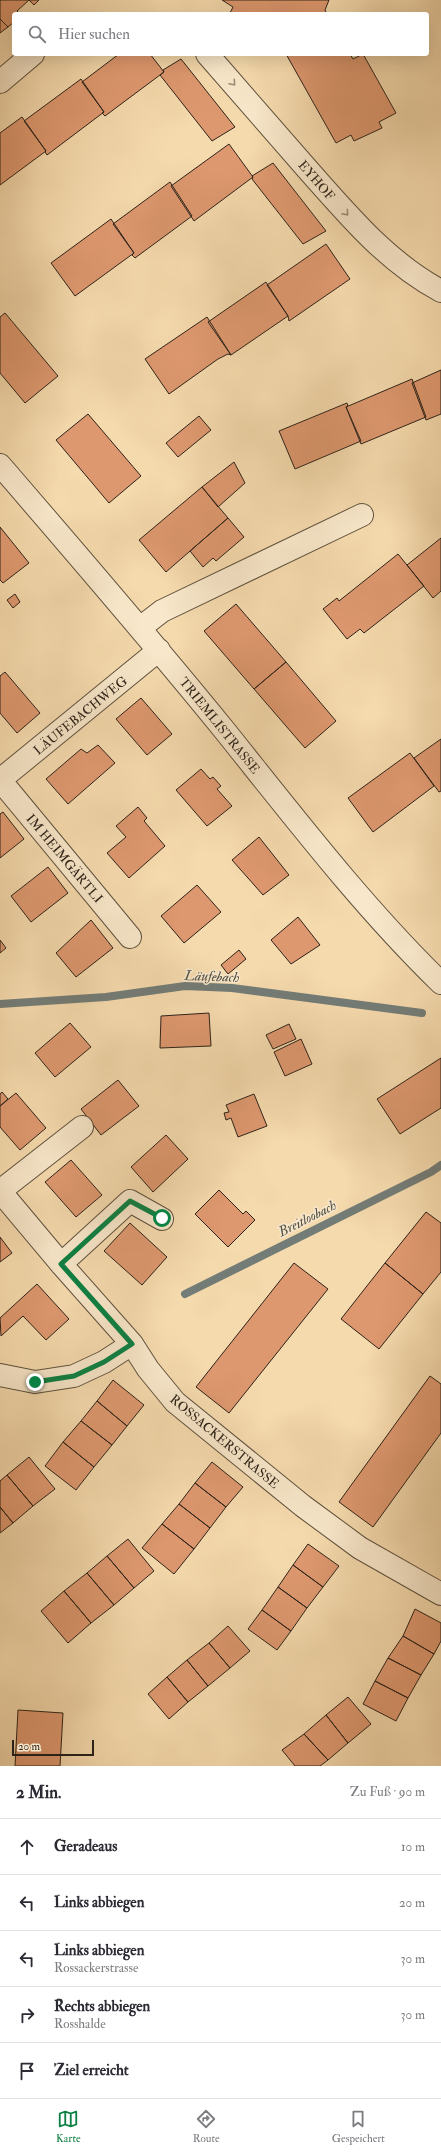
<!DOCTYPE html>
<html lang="de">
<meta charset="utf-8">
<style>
body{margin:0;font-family:"IM FELL Double Pica",serif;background:#f7f7f7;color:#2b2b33}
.scale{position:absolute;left:12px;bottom:10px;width:82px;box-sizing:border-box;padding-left:4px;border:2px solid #2d2319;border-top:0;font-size:11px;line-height:14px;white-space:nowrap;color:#2d2319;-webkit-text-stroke:3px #f8e7ca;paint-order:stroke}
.stop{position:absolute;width:12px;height:12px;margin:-9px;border:3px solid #0b8043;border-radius:50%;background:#fff}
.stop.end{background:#0b8043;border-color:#fff;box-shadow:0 1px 4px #0008}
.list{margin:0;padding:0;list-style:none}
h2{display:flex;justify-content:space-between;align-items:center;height:52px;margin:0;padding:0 16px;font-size:17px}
h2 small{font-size:13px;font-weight:400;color:#7c7c81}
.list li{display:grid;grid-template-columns:26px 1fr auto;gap:12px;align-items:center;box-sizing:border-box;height:56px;padding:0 16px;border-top:1px solid #e1e1e2}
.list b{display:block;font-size:15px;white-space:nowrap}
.list p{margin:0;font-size:13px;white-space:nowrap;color:#7c7c81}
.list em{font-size:13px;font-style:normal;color:#7c7c81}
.icon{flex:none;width:22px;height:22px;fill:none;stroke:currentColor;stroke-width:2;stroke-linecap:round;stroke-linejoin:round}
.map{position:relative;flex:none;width:441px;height:1766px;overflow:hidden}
.search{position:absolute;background:#fff;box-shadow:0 4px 16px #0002;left:12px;right:12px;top:12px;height:44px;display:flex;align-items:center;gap:10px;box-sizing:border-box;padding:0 14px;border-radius:4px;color:#7c7c81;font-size:15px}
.sheet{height:332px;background:#fff}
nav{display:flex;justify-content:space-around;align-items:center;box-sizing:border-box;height:56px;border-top:1px solid #e1e1e2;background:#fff;font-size:11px;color:#7c7c81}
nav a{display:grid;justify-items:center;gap:2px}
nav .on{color:#0b8043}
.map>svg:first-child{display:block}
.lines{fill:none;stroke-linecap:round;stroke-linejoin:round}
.stream{stroke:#737c77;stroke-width:8}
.building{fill:#de986f;stroke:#2d2319}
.minor-casing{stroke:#5f513e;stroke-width:24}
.minor{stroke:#f8e7ca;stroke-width:22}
.oneway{stroke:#9d8f7a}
.route{stroke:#0b8043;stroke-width:5}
.labels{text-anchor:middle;stroke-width:3;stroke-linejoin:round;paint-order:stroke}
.street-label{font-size:13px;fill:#2d2319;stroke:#f8e7ca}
.water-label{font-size:14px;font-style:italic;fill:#505048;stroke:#f8e7ca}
</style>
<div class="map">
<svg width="441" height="1766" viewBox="0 0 441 1766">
<rect width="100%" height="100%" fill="#f5daad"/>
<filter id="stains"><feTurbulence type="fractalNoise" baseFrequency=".005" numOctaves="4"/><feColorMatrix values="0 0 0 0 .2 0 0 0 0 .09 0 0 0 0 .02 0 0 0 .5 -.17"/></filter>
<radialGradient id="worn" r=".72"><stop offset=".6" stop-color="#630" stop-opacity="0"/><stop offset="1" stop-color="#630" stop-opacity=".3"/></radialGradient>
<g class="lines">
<path class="stream" d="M0,1004L106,997L185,986L232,988L422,1013
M185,1294L431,1172L441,1165"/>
</g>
<path class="building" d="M0,0H39L34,5L29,0L17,11L20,14H14V22L8,27L0,19Z
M222,0H329L325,10L327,14H231L230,13L233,7Z
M0,19L8,27L0,33Z
M119,54H150L164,72L105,116L102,113L104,112L82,82Z
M286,54H350L353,59L363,54L396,113L379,122L382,128L354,141L351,135L336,143Z
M181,59L235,127L212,141L160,75L164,72L163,70Z
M81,79L104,112L47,155L45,152L46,151L24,121Z
M22,117L46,151L0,185V133Z
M229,144L253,177L194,221L171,186Z
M273,163L326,231L303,244L252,179L253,177L252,176Z
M170,182L192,216L135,258L132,255L134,253L113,224Z
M111,219L134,253L75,296L51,263Z
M326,244L350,279L289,321L288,316L267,285Z
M266,282L288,316L231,355L208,322Z
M5,313L58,376L25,403L0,373V317Z
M207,317L231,355L228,354L218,359L169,394L145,359Z
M441,370V414L426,420L412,383Z
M412,379L426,417L361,444L346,407Z
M347,403L348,406L346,407L361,441L295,469L279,431Z
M88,414L141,476L109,503L56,440Z
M199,416L211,430L178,457L166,443Z
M234,462L245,483L218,507L202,487Z
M202,487L228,518L166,572L139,540Z
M228,518L244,537L216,561L213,558L203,567L190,551Z
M0,527L29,563L3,583L0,580Z
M441,538V591L433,598L407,565Z
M398,554L424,586L364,633L360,629L347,639L323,609L337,598L339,601Z
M15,594L20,602L13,608L7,600Z
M236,604L286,662L254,689L204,631Z
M286,662L336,721L305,748L254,689Z
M5,672L40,713L17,733L0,713V676Z
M141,698L172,734L147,755L116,719Z
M441,739V791L439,792L414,758Z
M98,745L115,763L68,804L46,779L81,749L87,753Z
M410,753L434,786L373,832L348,798Z
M201,769L210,779L213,777L221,786L217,789L232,806L207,826L176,790Z
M138,807L147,818L144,821L165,846L129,878L107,853L126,837L116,826Z
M3,812L24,839L0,858V814Z
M259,837L289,875L263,895L232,860Z
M48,867L68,893L31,922L11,896Z
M197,885L221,912L184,943L161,916Z
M298,917L320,945L291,964L271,940Z
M91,920L113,948L76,977L56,953Z
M0,940L6,948L0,953Z
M239,950L246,959L228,974L221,965Z
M209,1013L211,1046L160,1048L161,1016Z
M70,1023L91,1047L55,1077L35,1053Z
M289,1024L296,1039L273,1049L266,1035Z
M301,1039L312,1064L285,1076L274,1052Z
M441,1058V1108L400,1134L377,1099Z
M118,1080L139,1106L101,1135L81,1109Z
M2,1092L8,1099L0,1106V1094Z
M16,1093L46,1128L20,1150L0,1127V1106Z
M254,1094L267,1126L238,1137L231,1118L226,1120L224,1113L229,1112L226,1105Z
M166,1135L188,1159L153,1192L131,1167Z
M71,1160L102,1195L76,1217L45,1182Z
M219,1190L243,1214L246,1211L255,1220L228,1247L195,1214Z
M426,1212L441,1223V1272L423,1294L385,1263Z
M130,1223L167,1257L142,1285L104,1251Z
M0,1237L12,1253L0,1262Z
M294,1263L328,1289L229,1413L196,1387Z
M385,1263L423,1294L379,1349L341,1319Z
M37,1284L69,1319L46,1340L23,1316L1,1336L0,1318Z
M430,1376L441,1384V1433L373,1527L339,1502Z
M113,1380L144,1405L127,1426L97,1401Z
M97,1401L127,1426L112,1445L81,1421Z
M81,1421L112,1445L94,1467L63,1442Z
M63,1442L94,1467L76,1490L45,1466Z
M29,1457L55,1489L33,1506L7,1475Z
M212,1462L243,1487L226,1507L195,1483Z
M7,1475L33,1506L13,1523L0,1507V1481Z
M195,1483L226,1507L210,1528L179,1504Z
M179,1504L210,1528L194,1549L162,1524Z
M0,1507L13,1523L0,1533Z
M162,1524L194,1549L174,1574L142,1548Z
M128,1539L154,1571L134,1588L107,1556Z
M308,1544L339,1566L323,1587L293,1565Z
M107,1556L134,1588L114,1605L87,1573Z
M293,1565L323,1587L307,1608L278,1587Z
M87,1573L114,1605L91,1623L64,1591Z
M278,1587L307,1608L291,1631L262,1610Z
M64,1591L91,1623L68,1643L41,1611Z
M415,1609L441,1623V1641L434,1654L403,1636Z
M262,1610L291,1631L277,1650L248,1629Z
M228,1626L250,1651L230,1668L209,1643Z
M403,1636L434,1654L421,1675L388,1658Z
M209,1643L230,1668L208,1686L187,1660Z
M388,1658L421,1675L408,1698L375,1681Z
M187,1660L208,1686L188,1702L167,1677Z
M167,1677L188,1702L169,1719L148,1694Z
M375,1681L408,1698L396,1721L363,1704Z
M348,1697L371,1724L348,1743L326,1715Z
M18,1710L63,1713L60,1766H15Z
M326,1715L348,1743L328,1760L304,1734Z
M304,1734L328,1760L320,1766H295L282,1750Z"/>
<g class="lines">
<g class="minor-casing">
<path id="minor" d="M207,54C241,93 275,132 309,171C349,216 387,262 441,291
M0,82L33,54
M0,465C76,553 152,641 225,731C294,817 362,906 441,983
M140,628L162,611L362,515
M0,780L159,650
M0,780L130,937
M0,1191L62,1265L132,1344L148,1369L175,1402L303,1506L360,1548L441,1594
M0,1191L82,1127
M61,1264L130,1201L162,1219
M0,1375L35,1382L74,1376L104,1362L132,1344"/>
</g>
<use href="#minor" class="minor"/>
</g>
<defs><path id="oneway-chevron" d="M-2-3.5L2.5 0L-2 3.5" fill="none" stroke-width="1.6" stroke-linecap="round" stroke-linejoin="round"/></defs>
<g class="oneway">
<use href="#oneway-chevron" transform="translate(233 83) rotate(49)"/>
<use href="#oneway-chevron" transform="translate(346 213) rotate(49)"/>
</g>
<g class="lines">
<path class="route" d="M35,1382L74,1376L104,1362L132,1344L61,1264L130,1201L162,1218"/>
</g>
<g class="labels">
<g class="street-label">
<text transform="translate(317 180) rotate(49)" y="5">EYHOF</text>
<text transform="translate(80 715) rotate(-39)" y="5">LÄUFEBACHWEG</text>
<text transform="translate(220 725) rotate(51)" y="5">TRIEMLISTRASSE</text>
<text transform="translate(65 858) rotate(50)" y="5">IM HEIMGÄRTLI</text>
<text transform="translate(225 1441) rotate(40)" y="5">ROSSACKERSTRASSE</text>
</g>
<g class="water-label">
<text transform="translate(212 976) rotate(2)" y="5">Läufebach</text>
<text transform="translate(307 1218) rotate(-27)" y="5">Breitloobach</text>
</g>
</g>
<rect width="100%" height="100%" filter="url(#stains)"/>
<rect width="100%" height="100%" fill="url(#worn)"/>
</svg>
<div class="scale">20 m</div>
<div class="stop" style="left:162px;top:1218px"></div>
<div class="stop end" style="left:35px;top:1382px"></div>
<div class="search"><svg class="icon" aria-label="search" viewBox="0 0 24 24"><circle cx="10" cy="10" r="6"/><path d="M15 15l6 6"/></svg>Hier suchen</div>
</div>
<section class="sheet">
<h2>2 Min.<small>Zu Fuß · 90 m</small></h2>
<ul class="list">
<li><svg class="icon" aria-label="ahead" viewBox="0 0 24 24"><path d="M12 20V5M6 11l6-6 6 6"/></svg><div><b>Geradeaus</b></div><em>10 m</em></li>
<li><svg class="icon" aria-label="left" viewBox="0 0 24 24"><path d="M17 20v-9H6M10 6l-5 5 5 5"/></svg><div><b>Links abbiegen</b></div><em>20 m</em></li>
<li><svg class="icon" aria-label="left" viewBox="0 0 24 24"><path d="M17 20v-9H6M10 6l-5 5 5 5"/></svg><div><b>Links abbiegen</b><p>Rossackerstrasse</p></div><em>30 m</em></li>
<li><svg class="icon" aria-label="right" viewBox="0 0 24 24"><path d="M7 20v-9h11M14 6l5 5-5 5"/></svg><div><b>Rechts abbiegen</b><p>Rosshalde</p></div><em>30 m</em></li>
<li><svg class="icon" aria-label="arrive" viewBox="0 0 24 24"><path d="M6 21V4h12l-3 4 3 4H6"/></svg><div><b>Ziel erreicht</b></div></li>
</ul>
</section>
<nav>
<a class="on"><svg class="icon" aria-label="map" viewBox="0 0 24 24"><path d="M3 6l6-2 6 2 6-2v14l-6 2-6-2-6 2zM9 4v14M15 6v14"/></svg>Karte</a>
<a><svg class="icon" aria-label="directions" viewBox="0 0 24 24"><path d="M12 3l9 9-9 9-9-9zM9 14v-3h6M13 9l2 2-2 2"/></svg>Route</a>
<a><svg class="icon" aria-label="saved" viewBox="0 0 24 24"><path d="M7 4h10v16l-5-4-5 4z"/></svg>Gespeichert</a>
</nav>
